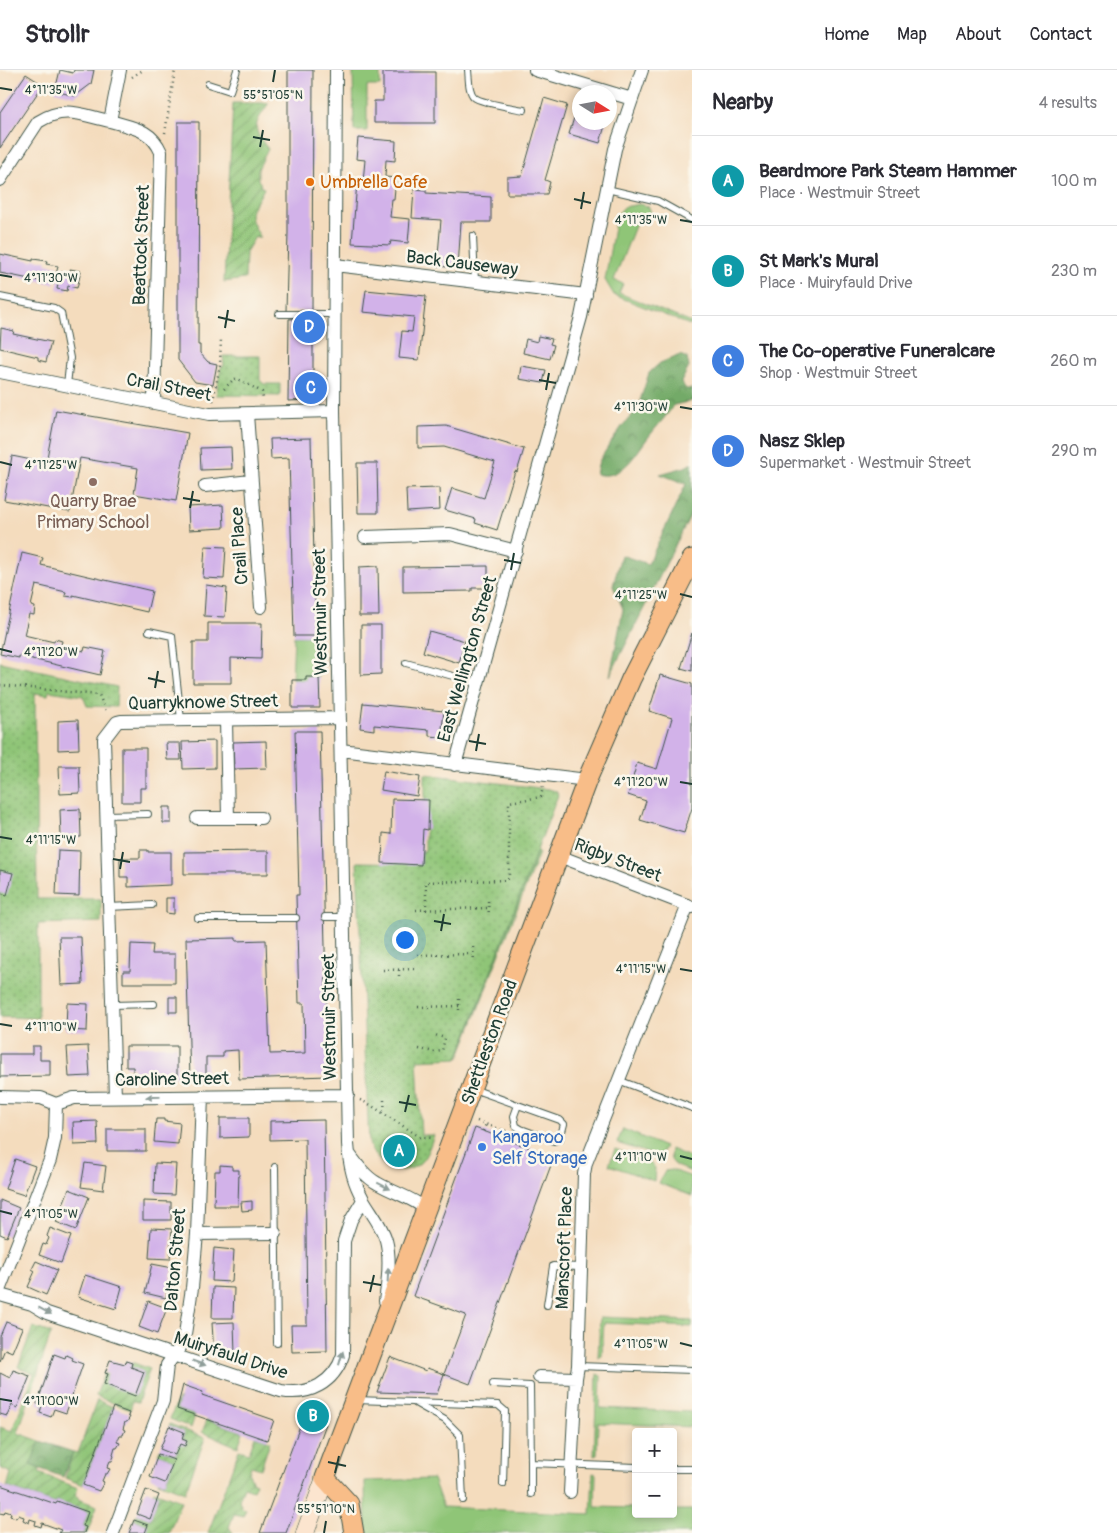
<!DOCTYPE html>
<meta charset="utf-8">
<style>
body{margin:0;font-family:Pangolin,sans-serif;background:#f2f2f3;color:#2b2b33}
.controls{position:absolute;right:15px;bottom:15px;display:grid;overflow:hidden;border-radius:5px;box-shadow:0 2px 8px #0003}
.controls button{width:45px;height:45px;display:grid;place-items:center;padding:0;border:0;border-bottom:1px solid #e1e1e2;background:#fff;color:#2b2b33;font:25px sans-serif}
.compass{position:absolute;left:572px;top:15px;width:45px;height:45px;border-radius:50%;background:#fff;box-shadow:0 2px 8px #0003;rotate:101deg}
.you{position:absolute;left:404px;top:869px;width:18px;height:18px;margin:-12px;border:4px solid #fff;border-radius:50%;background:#1a73e8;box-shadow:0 0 0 8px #1a73e833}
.badge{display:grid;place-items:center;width:32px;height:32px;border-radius:50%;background:#1f6fb2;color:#fff;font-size:16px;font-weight:700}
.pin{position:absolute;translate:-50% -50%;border:2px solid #fff;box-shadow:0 1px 5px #0006}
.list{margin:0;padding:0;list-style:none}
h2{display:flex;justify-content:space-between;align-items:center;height:65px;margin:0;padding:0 20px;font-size:21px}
h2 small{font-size:16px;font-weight:400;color:#7c7c81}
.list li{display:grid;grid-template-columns:32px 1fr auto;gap:15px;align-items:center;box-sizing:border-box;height:90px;padding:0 20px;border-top:1px solid #e1e1e2}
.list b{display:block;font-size:19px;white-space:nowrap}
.list p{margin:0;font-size:16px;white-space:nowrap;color:#7c7c81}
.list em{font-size:16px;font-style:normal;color:#7c7c81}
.map{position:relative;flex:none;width:692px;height:1463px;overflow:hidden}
header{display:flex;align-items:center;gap:30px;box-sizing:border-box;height:70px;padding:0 25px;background:#fff;border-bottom:1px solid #e1e1e2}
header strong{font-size:24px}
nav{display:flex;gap:28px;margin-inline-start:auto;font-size:18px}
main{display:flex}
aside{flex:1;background:#fff}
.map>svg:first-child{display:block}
.grass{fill:#8fc577;stroke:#578156}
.forest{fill:url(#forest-crowns);stroke:#49744e}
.park{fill:url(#park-dots);stroke:#578156}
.garden{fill:url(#garden-furrows);stroke:#578156}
.building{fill:#d2b2e9}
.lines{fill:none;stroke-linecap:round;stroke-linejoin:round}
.lane-casing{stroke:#3f5549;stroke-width:8}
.street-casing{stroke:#3f5549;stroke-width:14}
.secondary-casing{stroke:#3f5549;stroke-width:19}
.primary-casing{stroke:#3f5549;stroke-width:21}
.path{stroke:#3f5549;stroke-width:2.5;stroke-dasharray:1 4;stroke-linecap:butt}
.lane{stroke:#fff;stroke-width:6}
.street{stroke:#fff;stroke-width:12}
.secondary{stroke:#fce5cf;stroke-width:18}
.primary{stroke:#f8bd88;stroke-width:19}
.oneway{fill:#8f9e9a}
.ticks{fill:none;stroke:#1f3d34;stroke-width:2}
.food-dot{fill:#e8710a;stroke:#fbf7ec;stroke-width:2}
.education-dot{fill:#8d6e63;stroke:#fbf7ec;stroke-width:2}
.shop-dot{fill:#3f7fe0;stroke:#fbf7ec;stroke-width:2}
.labels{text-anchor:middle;stroke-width:5;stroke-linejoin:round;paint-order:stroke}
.food-label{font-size:18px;fill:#c56008;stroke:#fbf7ec;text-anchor:start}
.street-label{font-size:18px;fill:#1f3d34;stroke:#fbf7ec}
.education-label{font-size:18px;fill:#785e54;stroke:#fbf7ec}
.shop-label{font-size:18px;fill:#366cbe;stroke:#fbf7ec;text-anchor:start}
.ticks-label{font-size:12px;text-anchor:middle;fill:#1f3d34;stroke:#fbf7ec;stroke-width:5;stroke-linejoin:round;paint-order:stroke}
</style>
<header>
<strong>Strollr</strong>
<nav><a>Home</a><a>Map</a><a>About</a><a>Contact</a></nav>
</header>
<main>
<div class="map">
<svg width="692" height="1463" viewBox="0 0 692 1463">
<defs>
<pattern id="forest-crowns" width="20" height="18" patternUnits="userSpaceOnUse" patternTransform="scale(1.25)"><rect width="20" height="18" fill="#73aa68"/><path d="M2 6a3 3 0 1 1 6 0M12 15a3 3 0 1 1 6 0" fill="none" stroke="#5e8c56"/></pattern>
<pattern id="park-dots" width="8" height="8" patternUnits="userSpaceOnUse" patternTransform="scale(1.25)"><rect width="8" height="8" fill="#8fc577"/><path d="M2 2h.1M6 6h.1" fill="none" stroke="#74a162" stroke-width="1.8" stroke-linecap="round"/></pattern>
<pattern id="garden-furrows" width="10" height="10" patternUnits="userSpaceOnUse" patternTransform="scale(1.25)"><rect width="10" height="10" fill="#8fc577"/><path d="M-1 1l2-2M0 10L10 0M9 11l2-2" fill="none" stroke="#74a162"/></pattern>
</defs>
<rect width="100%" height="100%" fill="#fbf7ec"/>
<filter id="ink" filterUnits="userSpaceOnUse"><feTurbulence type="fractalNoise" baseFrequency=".02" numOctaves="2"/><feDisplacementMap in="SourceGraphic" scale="10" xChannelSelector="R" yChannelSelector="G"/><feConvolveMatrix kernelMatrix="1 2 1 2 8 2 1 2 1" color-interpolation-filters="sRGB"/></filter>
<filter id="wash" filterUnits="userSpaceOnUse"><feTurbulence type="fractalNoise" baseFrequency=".0096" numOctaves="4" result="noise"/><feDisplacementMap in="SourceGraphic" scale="20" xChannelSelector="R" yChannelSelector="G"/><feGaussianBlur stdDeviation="1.12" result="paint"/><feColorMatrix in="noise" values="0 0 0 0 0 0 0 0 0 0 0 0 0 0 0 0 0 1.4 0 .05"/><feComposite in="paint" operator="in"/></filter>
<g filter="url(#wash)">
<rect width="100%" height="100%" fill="#f4dcbd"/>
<path class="grass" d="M353,0H380V16H367V61H354Z
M640,134L649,137L651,143L647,154L637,151L614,210L623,214L619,223L692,253V256L614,225L605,210L616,146L624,137Z
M294,566H316L319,607H307L306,610H292Z
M537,782L539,783L459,988H458Z
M623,1059L665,1077L661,1083L657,1086L617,1073Z
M615,1079L650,1092L655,1098L654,1111L609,1095Z
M671,1079L692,1088V1102C679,1097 668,1096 671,1079Z
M672,1100L692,1107V1126L659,1113L665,1101Z
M600,1247L692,1251V1257L604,1253L602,1286L598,1288Z
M597,1304L601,1306L600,1338L692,1342V1357L598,1353L597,1385L594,1386Z
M593,1403L596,1404L595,1437L636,1438V1444H673V1440H692V1463H366L365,1411L433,1409L443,1437L591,1444Z"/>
<path class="forest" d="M680,285L687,288L689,297L681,312L686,319H692V331L674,335C666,347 656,357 647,369C635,385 621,411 596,404L599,391L608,377L623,355L637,340L649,303L660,293Z
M692,393V442L610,606L623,539L613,516L621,485L648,494L686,414L660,404L685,397Z
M40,1371L73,1382L63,1407L30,1395Z"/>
<path class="park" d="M223,286H260V310L264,314H280V326L216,325L221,297L224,296Z
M0,592L117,617L116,637L87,636L83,626L49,621L48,625L35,623L37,829H101V852L38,854V948L0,947Z
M425,704L548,719L556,721L558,725L458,988L417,990L421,1065H434C430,1076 426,1090 416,1096C396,1108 375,1092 369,1073L357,792L421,793V781H425Z"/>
<path class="garden" d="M233,33H269C254,55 251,57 268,79L258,99V110L260,112L261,117L264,118C252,144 244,138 260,167H255L246,182L245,209L224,212Z
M33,1257L51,1263L18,1363L40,1371L30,1395L40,1399L39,1403L78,1418L75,1425L78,1427V1429L97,1436L87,1463H84L86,1457L83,1456L87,1442L57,1431L56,1434L7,1417L11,1403L0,1398V1357L12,1361L34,1304L18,1297Z
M132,1293H134L150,1299L138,1332L133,1331L130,1340L96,1326L104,1303L135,1326L144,1302L131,1297Z
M178,1329H180L177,1339L195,1345L191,1358L170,1349Z
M97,1330L113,1337L83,1415L65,1408L73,1382L78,1383Z
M207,1350L243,1362L238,1377L202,1362Z
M170,1354L205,1368L185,1422L158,1412V1411L165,1413L174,1390L158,1384L160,1379L175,1385L180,1374L185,1375L187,1371L182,1369L184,1362L169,1356Z
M255,1366L270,1371L261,1399L251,1396L249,1404L253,1412L256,1413L253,1420L244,1417L239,1430L242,1438L246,1439L243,1446L234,1444L229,1457L233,1463H208L239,1380L249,1383Z
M154,1421L181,1431L169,1463H145L148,1455L134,1450L137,1444L150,1449L159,1426L153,1423Z"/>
<g id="blocks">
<path class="building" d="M60,0L73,3L74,0H94L91,14L75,26L55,21Z
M288,0H313L312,241H286L288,163Z
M383,2H435V53H374V31H383Z
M26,4L43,15L0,78V42Z
M544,28L567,35L545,110L550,112L547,124H507V107L522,106Z
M577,38L580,39V52H606L600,73L569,64Z
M178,52H199L198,275H200V283L208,292L217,294L213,315L195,312L178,290Z
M358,68L396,71L395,91L386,90L385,107L396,108L394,129H392L390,147L410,149L408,173L391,171L390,175L352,173L357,112H363L365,90L356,89Z
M414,119L426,120V123L491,127V152H461L458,198L437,196L441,150L412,148Z
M0,184L33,191V189L47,191L46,194L58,196L54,214L0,203Z
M70,199L81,201L77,218L68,216L67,221L57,219L60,202L70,203Z
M366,220L426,226L419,290L399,288L402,261L412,262L414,247L363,242Z
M313,248V326L310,330L288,331L289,249Z
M1,258L14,261L13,264L51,272L46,292L38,290V287L0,278Z
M538,266L552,269L550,274L554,275L550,289L523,283L526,269L537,272Z
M521,296L546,300L543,313L519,309Z
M56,340L188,363L176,431L134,424L138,398L80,388L70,442L4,430L12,386L46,393Z
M446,356L524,379L517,402L515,401L497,460L475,453L476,449L445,440L452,418L484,428L495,392L444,377L418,378V357Z
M311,368L316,566H294L289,388L271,389L270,369Z
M231,377L232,399L201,400L200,378Z
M357,393H377L378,443H358Z
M439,418L440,440L407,442L406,419Z
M223,435L224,458L189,460L188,437Z
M205,476L226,477L224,509L203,508Z
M22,483L43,488L41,495L152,521L147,542L73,525V527L65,526L66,522L36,515L31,536L35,537L34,545L29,544L24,565L54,572L55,569L62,571L61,575L84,581L85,577L105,581L100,605L19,586V588L0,584Z
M378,496L379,546H359V497Z
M488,496V518H472V521L403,522V497Z
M206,515L227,518L225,547L204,546Z
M208,553H262L261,589L231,588V613H193V572H208Z
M361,555H381V604L361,605Z
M429,561L465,571L459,593L423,582Z
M692,563V601L681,598Z
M660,605L692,614V738L684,763L640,750L646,731L628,725L637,693L657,699L672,648L649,641Z
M306,607H319L320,638H292V610H306Z
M363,633L444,641L441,667L429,666V660L374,655V660L360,658Z
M78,650L79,679L58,680V651Z
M295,661H320L328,1006L239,1009L238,980L223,981V987H206V1010H190L186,869L236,868V871L266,870L270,984L305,983L304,933H299L296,825H299Z
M215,671V698L183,699L182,672Z
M266,671L267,698L234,699L233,672Z
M166,673H180L181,690H167Z
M122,678H146V718H140V732H122Z
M59,696H79L80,723L60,724Z
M384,701L420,707L417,726L381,720Z
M392,729L429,730L428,760L423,759L421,795L382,793L383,763L391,764Z
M163,737H171V753H163Z
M80,739L81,767H61L60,740Z
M58,780L80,781L79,826L56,825Z
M140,780H148V782H171V815L128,817V807H120V788H140Z
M268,781V804H184V782Z
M0,800L13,803L7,825L0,823Z
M166,828H174V844L166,843Z
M59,867H81L83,914L61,915Z
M131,874L153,875L152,884H175V913H123V901H130Z
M169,927H177V942H169Z
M67,933L88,934L87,961L66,960Z
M32,976H40V990H50V1006L0,1007V984H32Z
M88,976L90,1006L69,1007L67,977Z
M126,976H177V1007H133V997H126Z
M220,1048H249V1067L220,1068Z
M156,1049H164V1051L180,1053L178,1074L154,1072Z
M324,1050L327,1281L292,1282L291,1255H307L305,1069L270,1070V1051Z
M97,1051L98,1074L74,1075L73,1052Z
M475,1058L554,1087L470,1314L444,1304L437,1324L377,1322L390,1287L426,1301L427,1298L444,1304L466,1245L413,1226Z
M107,1059H146V1081H107Z
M15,1089L35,1096L24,1125L5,1119Z
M85,1093L106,1096L103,1120L81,1117Z
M155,1093L176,1094L174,1125L154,1124Z
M220,1095L232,1096V1100H239L238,1136H214L215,1101H220Z
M69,1119L89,1127L76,1160L56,1152Z
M0,1130L19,1138L7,1167L0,1164Z
M143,1131L171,1132V1150H143Z
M252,1131V1140L242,1141L241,1132Z
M50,1158L71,1166L61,1193L39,1185L43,1174L46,1175L49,1168L47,1166Z
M151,1158L172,1159L170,1189L149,1188Z
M214,1178L234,1180L232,1212L212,1211Z
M36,1191L57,1200L46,1225L28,1217L35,1201L32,1199Z
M152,1194L173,1198L166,1228L145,1223Z
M85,1205L122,1217L116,1239L78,1227Z
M213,1217L234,1218L233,1248H212Z
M148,1231L167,1238L157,1264L139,1257Z
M6,1252L22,1258L12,1282L5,1279L0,1291V1266Z
M234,1252L235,1284L214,1285L212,1253Z
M54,1284L65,1288L66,1285L69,1286L73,1288L72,1290L83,1294L66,1343L54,1339L51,1347L40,1343L42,1335L37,1334Z
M110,1290L125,1294L126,1291L132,1293L131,1297L144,1302L135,1326L104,1314L108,1304L105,1303Z
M13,1300L30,1306L17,1338L12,1335L7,1346L0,1344V1303L10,1308Z
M183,1315L203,1322L202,1325L274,1350L267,1370L177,1339Z
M113,1337L129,1343L128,1346L130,1347L127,1352H125L123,1359L125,1360L123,1365H120L117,1372L120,1373L117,1378H115L113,1385L114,1386L112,1391H110L107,1398L110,1399L107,1404H105L102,1411L104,1412L99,1421L83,1415Z
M303,1348L326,1354L286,1463H260Z
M169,1356L184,1362L182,1369L187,1371L185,1376L180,1374L175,1385L160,1379Z
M158,1384L174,1390L165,1413L150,1407Z
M0,1415L56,1434L57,1431L88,1442L83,1456L86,1457L84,1463H59L61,1460L42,1453L41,1457L35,1455L36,1451L30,1449L29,1453L23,1450L24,1447L18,1445L16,1448L10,1446L11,1443L5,1441L4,1444L0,1443Z
M146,1420L159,1425L150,1449L137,1444Z
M134,1450L148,1455L145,1463H129Z"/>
</g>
</g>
<g filter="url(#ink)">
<use href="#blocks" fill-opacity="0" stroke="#3f5549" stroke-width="1"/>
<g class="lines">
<g class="lane-casing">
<path id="lane" d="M468,0C469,8 468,21 474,27C480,33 514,38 524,40
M208,14L230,21L237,0
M607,119L658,131L692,150
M473,166L475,212
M0,227L54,238L61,243L70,288L67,315
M279,244H334
M149,561L172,566L181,650
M406,593L478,613
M105,745L148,744
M108,837L152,835
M325,847H344
M198,848H296
M112,935L154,934
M618,1010L692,1038
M473,1019L560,1050L564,1054L560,1069L554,1071L521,1059L516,1056L514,1046L518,1035
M275,1097L277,1273
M547,1235L553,1196L581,1197
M578,1296L692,1300
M493,1314L530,1316L531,1393L636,1397
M356,1330L498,1335L505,1341L503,1414
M415,1333L445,1350L460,1365L463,1430
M673,1399H692
M531,1424V1393"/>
</g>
<g class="street-casing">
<path id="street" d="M336,0L334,341L348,1074C349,1093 353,1112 363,1129C371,1143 381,1154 386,1170C391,1189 388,1212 385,1231
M535,0L632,29
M110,51C133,58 151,59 161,82L154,332
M0,110L38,52C65,35 81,45 110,51L120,0
M335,195L586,225
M0,302L209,344L334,341
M247,344L261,537
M205,416L251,411
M365,467L450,464L516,481
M226,650L228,748
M341,680L587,710
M455,695L581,247L615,79L642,0
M197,748H261
M559,786L692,837
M0,1027L41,1028L56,1034L74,1028L348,1025
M115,1027L104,669L117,652L121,651L340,648
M350,1085C358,1096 366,1107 377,1113C394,1123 411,1127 426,1139
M197,1164L275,1163
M0,1218L50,1090L55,1068L56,1034
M0,1225L32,1234L47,1243L281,1321C309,1326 334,1313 343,1285L344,1171L351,1150L363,1130
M539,1307L576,1308
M570,1422L576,1308L578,1296L584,1104L586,1093L688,835
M113,1463L163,1331L167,1295L181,1276L185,1264L192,1218L197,1164L202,1026"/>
</g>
<g class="secondary-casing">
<path id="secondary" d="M305,1463L325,1408"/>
</g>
<g class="primary-casing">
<path id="primary" d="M354,1463L349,1434L325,1408L587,710L631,609L692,489"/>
</g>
<path class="path" d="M132,7L143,0
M165,63L175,0
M224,319L234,309H238L262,322L263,329
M213,331L220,295L221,268
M0,615L99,625L107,644
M488,831L489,846
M416,840L488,838
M426,840V812L507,810L509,808V732L541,727L543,716
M473,877L474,892
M417,885L474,884
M383,900L414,899
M399,900V908
M459,929V942
M418,937L459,936
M419,979L435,982L442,981L445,968L435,965
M360,1030L369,1034L420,1067L434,1068
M384,1030L385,1045
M477,1051L505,1061L507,1060
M483,1061L486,1054"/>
<use href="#lane" class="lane"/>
<use href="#street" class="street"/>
<use href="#secondary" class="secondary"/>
<use href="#primary" class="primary"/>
</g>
<defs><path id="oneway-solid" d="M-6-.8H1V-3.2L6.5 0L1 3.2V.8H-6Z" transform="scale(1.25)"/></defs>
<g class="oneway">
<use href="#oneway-solid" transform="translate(153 1027) rotate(179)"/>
<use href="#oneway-solid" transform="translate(384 1116) rotate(26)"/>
<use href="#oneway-solid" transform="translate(388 1205) rotate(-87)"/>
<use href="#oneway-solid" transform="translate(45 1241) rotate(28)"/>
<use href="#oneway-solid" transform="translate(341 1288) rotate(-74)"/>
<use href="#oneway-solid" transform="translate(199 1293) rotate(19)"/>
</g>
</g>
<path class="ticks" d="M273,12L275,0M0,18L12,20M253,67L270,70M260,77L263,60M574,129L591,133M581,139L584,122M680,150L692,152M0,205L12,207M218,247L235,251M225,258L228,240M539,310L556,313M546,320L549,303M680,337L692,339M0,392L12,395M183,428L200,431M190,438L193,421M504,490L521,493M511,500L514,483M680,524L692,527M0,579L12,582M148,608L165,612M155,618L158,601M469,671L486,674M476,681L479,664M680,712L692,714M0,767L12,769M113,789L130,792M120,799L123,782M434,851L451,854M441,861L444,844M680,899L692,901M0,954L12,956M399,1032L416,1035M405,1042L409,1025M680,1086L692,1089M0,1141L12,1144M363,1212L381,1215M370,1222L374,1205M680,1273L692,1276M0,1329L12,1331M328,1392L346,1396M335,1403L339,1386M324,1463L326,1451"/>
<circle class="food-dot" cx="310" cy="112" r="5"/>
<circle class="education-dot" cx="93" cy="412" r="5"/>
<circle class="shop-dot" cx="482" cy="1077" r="5"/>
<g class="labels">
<g class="food-label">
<text x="320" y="118">Umbrella Cafe</text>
</g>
<g class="street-label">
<text transform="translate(141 175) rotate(-88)" y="6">Beattock Street</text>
<text transform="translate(462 193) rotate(7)" y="6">Back Causeway</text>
<text transform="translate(169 317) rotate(11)" y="6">Crail Street</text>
<text transform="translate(239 476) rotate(-94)" y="6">Crail Place</text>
<text transform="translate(320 542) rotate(-91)" y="6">Westmuir Street</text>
<text transform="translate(467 589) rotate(-74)" y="6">East Wellington Street</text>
<text transform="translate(203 632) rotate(-1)" y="6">Quarryknowe Street</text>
<text transform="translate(618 790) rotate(21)" y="6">Rigby Street</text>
<text transform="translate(329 947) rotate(-91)" y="6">Westmuir Street</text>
<text transform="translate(489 972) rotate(-70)" y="6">Shettleston Road</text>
<text transform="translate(172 1009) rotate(-1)" y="6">Caroline Street</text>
<text transform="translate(564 1178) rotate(-88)" y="6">Manscroft Place</text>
<text transform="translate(175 1190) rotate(-85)" y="6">Dalton Street</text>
<text transform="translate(231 1285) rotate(18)" y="6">Muiryfauld Drive</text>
</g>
<g class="education-label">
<text x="93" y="437">Quarry Brae<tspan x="93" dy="21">Primary School</tspan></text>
</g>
<g class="shop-label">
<text x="492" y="1073">Kangaroo<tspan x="492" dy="21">Self Storage</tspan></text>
</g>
</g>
<g class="ticks-label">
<text x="51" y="24">4°11'35"W</text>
<text x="273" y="29">55°51'05"N</text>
<text x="641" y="154">4°11'35"W</text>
<text x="51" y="212">4°11'30"W</text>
<text x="641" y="341">4°11'30"W</text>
<text x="51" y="399">4°11'25"W</text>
<text x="641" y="529">4°11'25"W</text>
<text x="51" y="586">4°11'20"W</text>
<text x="641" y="716">4°11'20"W</text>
<text x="51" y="774">4°11'15"W</text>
<text x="641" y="903">4°11'15"W</text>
<text x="51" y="961">4°11'10"W</text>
<text x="641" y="1091">4°11'10"W</text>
<text x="51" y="1148">4°11'05"W</text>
<text x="641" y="1278">4°11'05"W</text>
<text x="51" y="1335">4°11'00"W</text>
<text x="326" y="1443">55°51'10"N</text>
</g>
</svg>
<div class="controls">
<button>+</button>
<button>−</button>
</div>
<svg class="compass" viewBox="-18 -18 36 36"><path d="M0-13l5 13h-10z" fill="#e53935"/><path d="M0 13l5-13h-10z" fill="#7c7c81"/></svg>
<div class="you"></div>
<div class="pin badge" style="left:399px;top:1081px;background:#0f9aa8">A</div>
<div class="pin badge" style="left:313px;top:1346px;background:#0f9aa8">B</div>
<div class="pin badge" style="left:311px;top:318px;background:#3f7fe0">C</div>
<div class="pin badge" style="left:309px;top:257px;background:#3f7fe0">D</div>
</div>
<aside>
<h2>Nearby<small>4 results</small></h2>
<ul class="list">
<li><span class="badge" style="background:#0f9aa8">A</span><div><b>Beardmore Park Steam Hammer</b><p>Place · Westmuir Street</p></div><em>100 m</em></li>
<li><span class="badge" style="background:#0f9aa8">B</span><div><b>St Mark's Mural</b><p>Place · Muiryfauld Drive</p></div><em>230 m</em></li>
<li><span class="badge" style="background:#3f7fe0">C</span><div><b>The Co-operative Funeralcare</b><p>Shop · Westmuir Street</p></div><em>260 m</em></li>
<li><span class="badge" style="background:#3f7fe0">D</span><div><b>Nasz Sklep</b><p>Supermarket · Westmuir Street</p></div><em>290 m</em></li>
</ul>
</aside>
</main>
